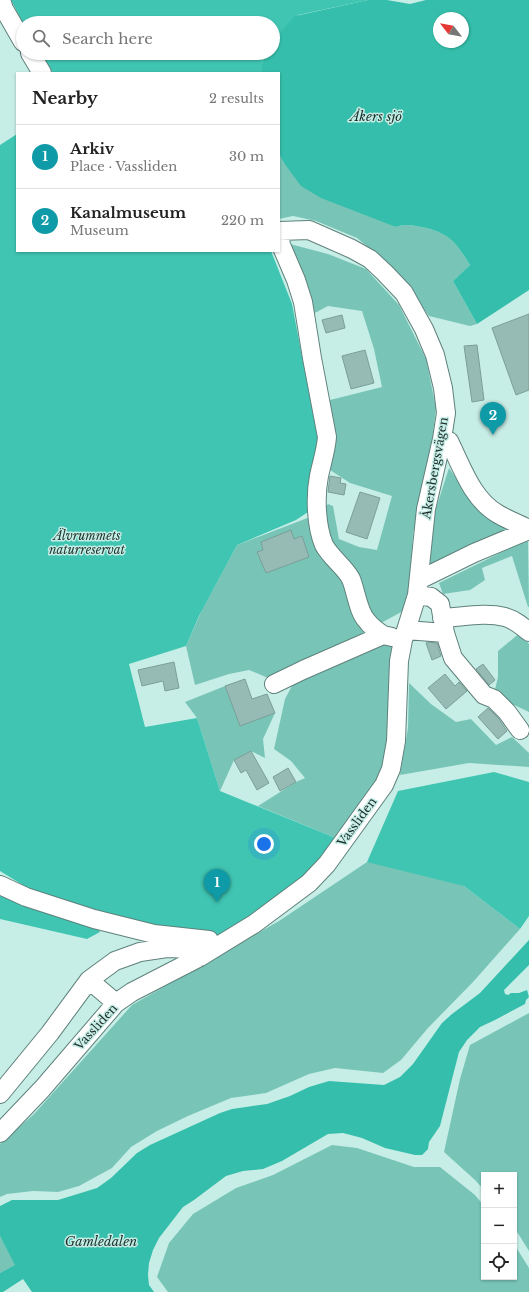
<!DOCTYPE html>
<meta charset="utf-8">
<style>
body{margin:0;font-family:"Libre Baskerville",serif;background:#f2f2f2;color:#222}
.controls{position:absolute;right:12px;bottom:12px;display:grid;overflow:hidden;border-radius:0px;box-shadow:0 1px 3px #0004}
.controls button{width:36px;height:36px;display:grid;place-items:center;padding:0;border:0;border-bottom:1px solid #e0e0e0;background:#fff;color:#222;font:20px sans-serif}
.compass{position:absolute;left:433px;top:12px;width:36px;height:36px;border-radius:50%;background:#fff;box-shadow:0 1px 3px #0004;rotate:301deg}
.you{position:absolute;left:264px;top:844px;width:14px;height:14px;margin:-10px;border:3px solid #fff;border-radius:50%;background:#1a73e8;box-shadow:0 0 0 6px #1a73e833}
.badge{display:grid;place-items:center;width:26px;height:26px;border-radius:50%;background:#bc301b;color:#fff;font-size:13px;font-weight:700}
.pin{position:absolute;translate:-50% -33px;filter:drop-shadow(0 1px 2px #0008)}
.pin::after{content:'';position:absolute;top:21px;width:14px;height:12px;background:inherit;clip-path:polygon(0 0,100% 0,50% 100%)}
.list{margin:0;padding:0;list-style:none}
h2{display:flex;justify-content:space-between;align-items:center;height:52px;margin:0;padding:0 16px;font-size:17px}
h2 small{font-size:13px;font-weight:400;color:#767676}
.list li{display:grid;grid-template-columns:26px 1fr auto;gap:12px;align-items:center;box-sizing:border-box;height:64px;padding:0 16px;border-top:1px solid #e0e0e0}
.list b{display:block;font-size:15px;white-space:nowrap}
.list p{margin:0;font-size:13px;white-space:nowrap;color:#767676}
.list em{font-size:13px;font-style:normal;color:#767676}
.icon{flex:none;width:22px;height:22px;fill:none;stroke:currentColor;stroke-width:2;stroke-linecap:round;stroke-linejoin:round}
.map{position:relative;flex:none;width:529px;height:1292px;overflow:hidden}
.search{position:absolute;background:#fff;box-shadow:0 1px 3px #0004;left:16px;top:16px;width:264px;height:44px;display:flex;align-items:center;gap:10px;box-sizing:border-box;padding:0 14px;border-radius:22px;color:#767676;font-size:15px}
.panel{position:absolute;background:#fff;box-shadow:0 1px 3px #0004;left:16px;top:72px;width:264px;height:180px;border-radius:0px}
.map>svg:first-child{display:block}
.green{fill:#78c5b8}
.forest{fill:#3fc5b2}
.water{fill:#35beab;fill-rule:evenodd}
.building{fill:#95bbb4;stroke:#7b9f98}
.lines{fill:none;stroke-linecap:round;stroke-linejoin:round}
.minor-casing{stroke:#5e817b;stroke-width:20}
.minor{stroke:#fff;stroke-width:18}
.labels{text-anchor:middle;stroke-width:3;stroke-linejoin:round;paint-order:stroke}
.street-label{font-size:12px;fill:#1c2b29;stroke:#c7eee6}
.park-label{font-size:12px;font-style:italic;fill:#213733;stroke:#c7eee6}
.water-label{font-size:13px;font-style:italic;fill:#19302c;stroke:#c7eee6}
</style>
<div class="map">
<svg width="529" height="1292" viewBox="0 0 529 1292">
<rect width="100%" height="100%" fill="#c7eee6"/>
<path class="green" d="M279,154L284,163L396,227C405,224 411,225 421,227C448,232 456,242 470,265L453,281L477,324L470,326L429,316L395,270L357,238L316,221L293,216L279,219Z
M290,244L328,254L366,269L399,305L426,359L436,408L431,449L425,483L413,533L410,584L405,610L381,623L371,617L329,544L323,509L328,504L333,506L339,539L359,547L377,550L392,496L350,483L327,468L334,443L330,400L382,387L374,349L362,311L328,306L313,314Z
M449,468L476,506L511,532L426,571L433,518Z
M310,517L320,557L343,581L371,636L273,680L249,670L229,674L195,685L186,646L202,610L237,545Z
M528,539L529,607H528L512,556L482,568L485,580L470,590L443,594L439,583Z
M521,632L529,644V712L510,703L494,694L498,677V651Z
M381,639L393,643L389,736L381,776L338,839L258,806L296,782L305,778L291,761L274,749L285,699L294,682Z
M409,683L431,704L456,722L471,719L496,745L512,737L529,753V767L469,763L400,775L408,728Z
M225,686L275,713L263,739L265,758L251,751L234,760L220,791L197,718L185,702Z
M409,858L464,886L520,929L473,982L428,1028L401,1060L383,1073L335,1068L309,1074L266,1093L231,1098L188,1116L157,1131L131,1147L112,1168L79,1186L58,1192L33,1191L7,1194L0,1197V1144L34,1114L132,1005L279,921L367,862Z
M529,1013V1251L514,1227V1175H484V1190L475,1180L444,1152L460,1079L470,1045Z
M332,1145L357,1148L414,1167H440L475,1195L484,1206V1277H514V1244L529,1268V1292H168L157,1277L169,1243L193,1214L236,1188L273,1175Z
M0,1236L16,1265L0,1273Z"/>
<path class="forest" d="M11,0H368L298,15L273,42V23H23Z
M41,53H266L262,64V73H53Z
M17,134V251H271L292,304L319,446L308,512L296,520L237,545L199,616L186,646L129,664L145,727L197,718L220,791L338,839L305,879L223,935H211L178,931L44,898L0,871V145Z
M494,772L529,782V916L520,929L464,886L367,862L398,791Z
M0,891L93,922L100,932L87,939L0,919Z"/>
<path class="water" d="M368,0H387L410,4L426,0H529V290L477,324L453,281L470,265C456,242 448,232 421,227C411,225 405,224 396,227L321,198L301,186L284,163L279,154V73H262V64L266,53H273V41L295,16ZM439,18H463V42H439Z
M529,940V965L504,990L505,994L508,995L511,993H519L527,990L529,997L526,1000L525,1004L495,1020L480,1027L467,1040L459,1052L440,1126L429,1142L428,1149L422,1155H415L385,1148L362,1138L343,1133L328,1134L282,1161L263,1169L243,1171L226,1176L194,1200L183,1207L159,1238L153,1250L149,1263L148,1275L149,1285L154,1292H32L23,1279L3,1292H0V1273L15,1265L0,1236V1206L12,1200H58L97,1188L111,1178L137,1153L150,1145L220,1113L232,1109L267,1104L290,1096L309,1087L329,1081L384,1085L400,1077L413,1064L442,1023L452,1014L480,993Z"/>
<path class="building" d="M529,314V390L516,395L492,328Z
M342,315L345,328L326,333L322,320Z
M477,345L484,400L472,402L464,346Z
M365,350L374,383L351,389L342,356Z
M330,476L341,478L340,483L346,484L344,495L328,492Z
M360,492L380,498L367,539L346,532Z
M291,530L294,539L302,536L309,557L266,573L257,552L263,550L261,542Z
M428,642L437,643L441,656L432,660L426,643Z
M174,662L179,688L165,691L163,681L142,686L138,670Z
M483,664L495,680L489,685L476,669Z
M445,674L455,686L459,682L467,691L446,709L428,688Z
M245,679L252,699L267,694L275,713L240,726L225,686Z
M488,708L499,719L507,731L498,739L478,717Z
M251,751L269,783L257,790L246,770L241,773L234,760Z
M288,768L296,782L280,791L273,777Z"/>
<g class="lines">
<g class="minor-casing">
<path id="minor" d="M1,0L4,9L23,42
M30,53L42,73
M279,233L281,245L296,280L303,302L312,358L327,437C326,450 322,462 319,476C315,496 316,526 324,545C331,558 345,567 351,579C356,591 358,612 367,621C371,627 377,631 383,635
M442,439L449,441C462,467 472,499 498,514C508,520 519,524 529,529
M419,580L474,553L529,530
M417,595L431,597L440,604L445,633L453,658L484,695L494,699L507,712L520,730
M442,618C463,617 485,612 505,617C515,620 522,626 529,632
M406,630L445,633
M274,684L303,670L383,635L392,637
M0,885L26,897L94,919L154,934L209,940L214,948
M89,980L116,1003
M0,1094L50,1033L89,980L115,961L140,952L167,948L193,949L200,957
M0,1133L42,1089L116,1003L132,992L200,957L254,924L309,883L327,864L371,803L384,785L391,769L396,741L399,661L403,640L417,595L426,509L442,439L446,413L443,388L435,355L424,329L404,293L385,273L370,259L352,249L309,230L279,231"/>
</g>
<use href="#minor" class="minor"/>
</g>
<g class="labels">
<g class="street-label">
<text transform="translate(435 468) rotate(-80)" y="4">Åkersbergsvägen</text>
<text transform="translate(357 822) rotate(-54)" y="4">Vassliden</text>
<text transform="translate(96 1027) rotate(-48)" y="4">Vassliden</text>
</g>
<g class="park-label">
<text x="87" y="540">Älvrummets<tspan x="87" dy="14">naturreservat</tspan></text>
</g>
<g class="water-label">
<text x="376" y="121">Åkers sjö</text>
<text x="101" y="1246">Gamledalen</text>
</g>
</g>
</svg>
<div class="controls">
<button>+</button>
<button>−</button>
<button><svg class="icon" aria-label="locate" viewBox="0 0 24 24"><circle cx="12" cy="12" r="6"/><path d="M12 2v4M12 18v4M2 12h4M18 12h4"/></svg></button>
</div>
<svg class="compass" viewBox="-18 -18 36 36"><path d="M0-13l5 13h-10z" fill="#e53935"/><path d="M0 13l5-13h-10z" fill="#767676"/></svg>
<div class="you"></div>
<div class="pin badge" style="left:217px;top:902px;background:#0f9aa8">1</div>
<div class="pin badge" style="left:493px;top:435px;background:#0f9aa8">2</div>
<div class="search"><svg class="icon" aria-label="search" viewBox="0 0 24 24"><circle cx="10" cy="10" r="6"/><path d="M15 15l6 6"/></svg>Search here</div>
<section class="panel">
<h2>Nearby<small>2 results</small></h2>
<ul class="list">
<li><span class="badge" style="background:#0f9aa8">1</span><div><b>Arkiv</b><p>Place · Vassliden</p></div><em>30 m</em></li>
<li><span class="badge" style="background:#0f9aa8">2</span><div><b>Kanalmuseum</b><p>Museum</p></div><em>220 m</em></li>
</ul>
</section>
</div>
